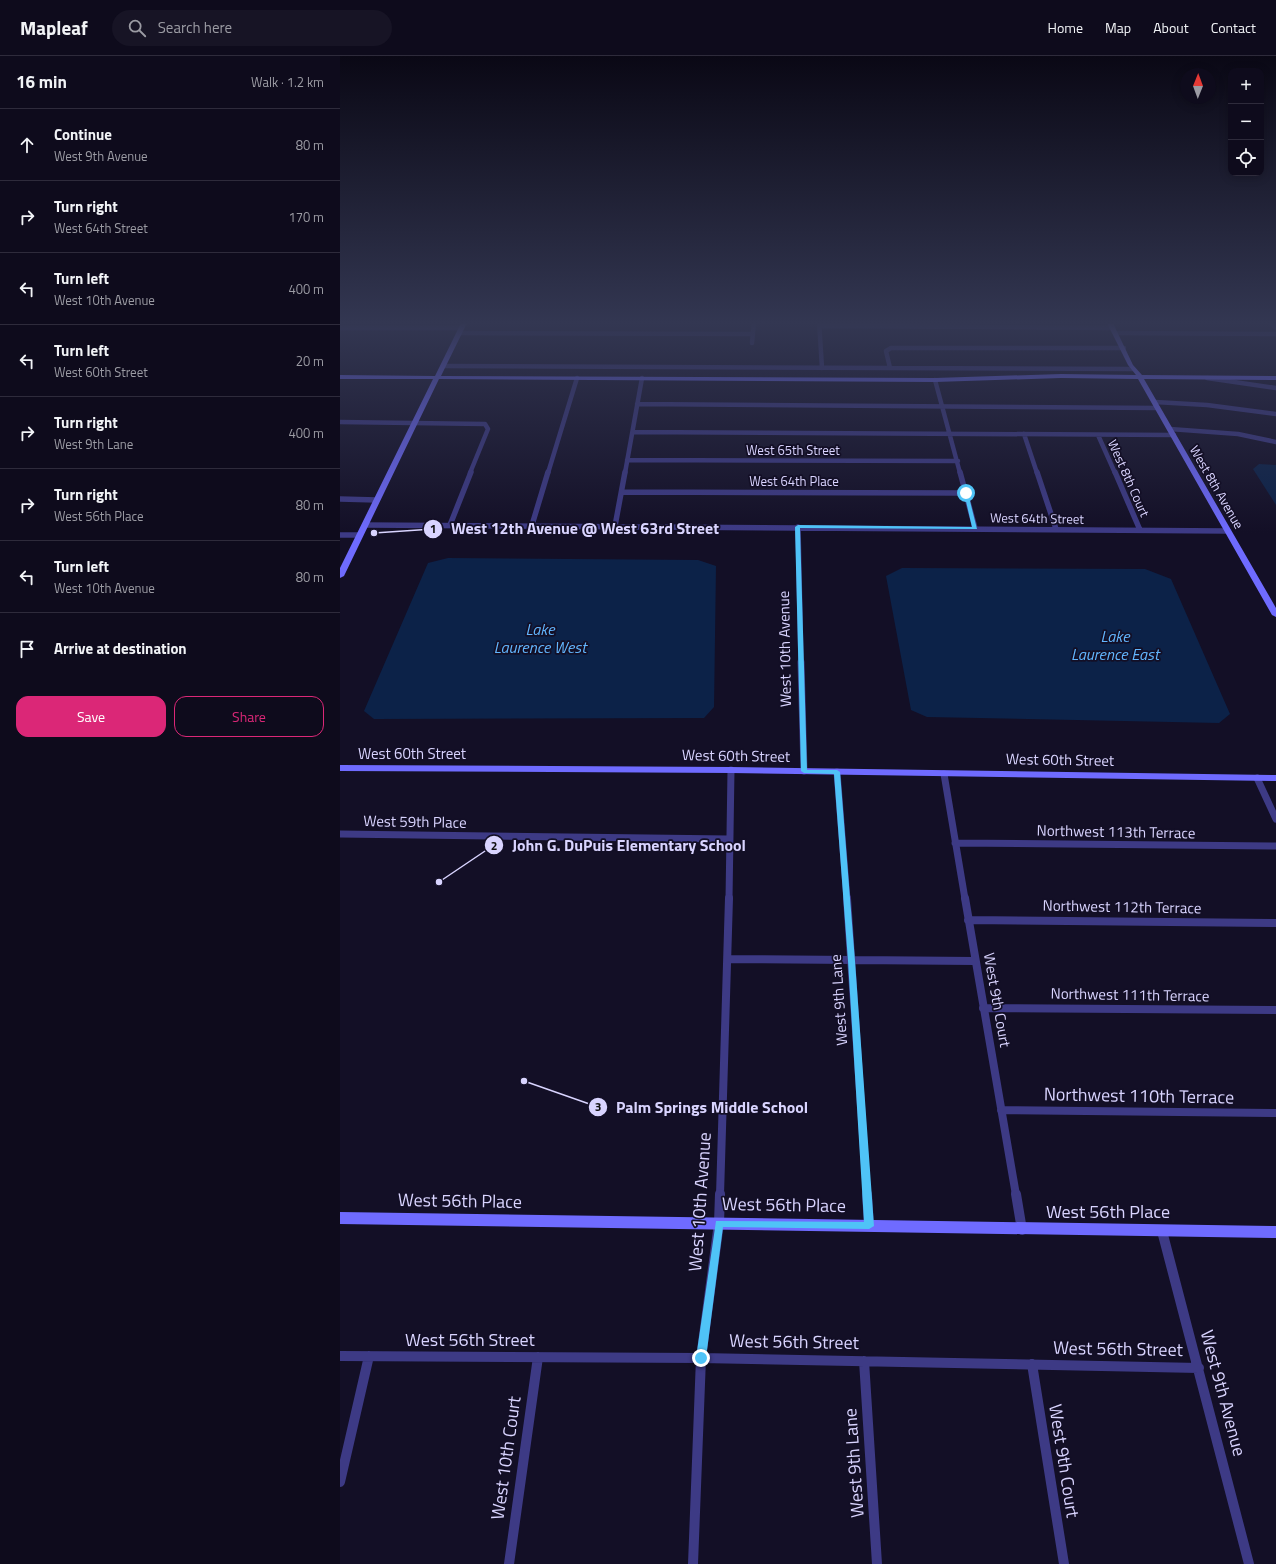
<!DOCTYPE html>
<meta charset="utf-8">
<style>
body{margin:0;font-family:"Titillium Web",sans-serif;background:#171425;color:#f1f3f6}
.controls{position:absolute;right:12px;top:12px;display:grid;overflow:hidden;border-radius:8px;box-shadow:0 2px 10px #0003}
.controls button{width:36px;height:36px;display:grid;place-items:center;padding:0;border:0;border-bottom:1px solid #2e2b3b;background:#0e0b1c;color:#f1f3f6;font:20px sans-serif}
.compass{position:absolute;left:840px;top:12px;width:36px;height:36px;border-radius:50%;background:#0e0b1c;box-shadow:0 2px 10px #0003;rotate:1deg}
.stop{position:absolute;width:12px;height:12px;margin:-9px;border:3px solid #4fc3f7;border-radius:50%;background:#fff}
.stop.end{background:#4fc3f7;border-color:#fff;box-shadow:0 1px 4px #0008}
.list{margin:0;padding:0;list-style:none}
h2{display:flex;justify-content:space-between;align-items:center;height:52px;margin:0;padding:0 16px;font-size:17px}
h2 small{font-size:13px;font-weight:400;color:#9b9ba3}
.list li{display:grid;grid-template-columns:26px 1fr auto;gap:12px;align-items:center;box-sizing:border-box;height:72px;padding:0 16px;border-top:1px solid #2e2b3b}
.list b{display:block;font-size:15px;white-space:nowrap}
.list p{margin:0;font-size:13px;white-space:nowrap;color:#9b9ba3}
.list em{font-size:13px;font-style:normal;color:#9b9ba3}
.actions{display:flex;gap:8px;padding:12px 16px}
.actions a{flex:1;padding:9px 0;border:1px solid #db2777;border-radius:12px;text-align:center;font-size:14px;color:#db2777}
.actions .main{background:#db2777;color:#fff}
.icon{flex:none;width:22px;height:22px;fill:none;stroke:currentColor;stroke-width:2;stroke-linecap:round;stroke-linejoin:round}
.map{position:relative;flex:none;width:936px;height:1508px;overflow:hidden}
header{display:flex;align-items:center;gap:24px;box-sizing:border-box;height:56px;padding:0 20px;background:#0e0b1c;border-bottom:1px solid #2e2b3b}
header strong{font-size:19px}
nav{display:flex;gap:22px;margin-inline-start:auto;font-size:14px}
.search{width:280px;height:36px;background:#171425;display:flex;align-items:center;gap:10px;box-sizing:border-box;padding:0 14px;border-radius:22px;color:#9b9ba3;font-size:15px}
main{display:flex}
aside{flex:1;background:#0e0b1c}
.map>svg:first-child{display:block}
.water{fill:#0c2248}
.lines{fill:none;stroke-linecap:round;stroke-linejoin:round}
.street-far4{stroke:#3d3a85;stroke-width:4.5}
.street-far3{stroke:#3d3a85;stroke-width:5.5}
.street-far2{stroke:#3d3a85;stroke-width:7}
.street-far1{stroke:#3d3a85;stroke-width:8}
.street{stroke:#3d3a85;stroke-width:10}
.secondary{fill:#6f6bff;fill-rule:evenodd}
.route{fill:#4fc3f7}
.labels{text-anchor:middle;stroke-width:3.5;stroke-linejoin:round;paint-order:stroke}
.far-street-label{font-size:13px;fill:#d9d4ff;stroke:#130f26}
.street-label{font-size:15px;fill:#d9d4ff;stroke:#130f26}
.water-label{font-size:16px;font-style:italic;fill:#62b6ff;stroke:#130f26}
.near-street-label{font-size:18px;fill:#d9d4ff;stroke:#130f26}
.leader{fill:none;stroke:#d9d4ff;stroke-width:1.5}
.callout-dot{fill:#d9d4ff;stroke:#130f26;stroke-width:1.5}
.mark-label{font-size:12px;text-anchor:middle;font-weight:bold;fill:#111}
.callout-label{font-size:16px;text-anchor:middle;font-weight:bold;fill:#d9d4ff;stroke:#130f26;stroke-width:3.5;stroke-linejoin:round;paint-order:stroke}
</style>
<header>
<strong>Mapleaf</strong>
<div class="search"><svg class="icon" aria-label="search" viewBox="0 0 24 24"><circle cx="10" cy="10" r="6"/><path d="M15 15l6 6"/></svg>Search here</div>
<nav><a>Home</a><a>Map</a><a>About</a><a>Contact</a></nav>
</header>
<main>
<aside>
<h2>16 min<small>Walk · 1.2 km</small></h2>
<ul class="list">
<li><svg class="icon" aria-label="ahead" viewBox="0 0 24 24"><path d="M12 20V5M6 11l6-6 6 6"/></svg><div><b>Continue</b><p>West 9th Avenue</p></div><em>80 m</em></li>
<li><svg class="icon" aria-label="right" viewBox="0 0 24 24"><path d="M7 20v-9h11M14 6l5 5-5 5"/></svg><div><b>Turn right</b><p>West 64th Street</p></div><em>170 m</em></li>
<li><svg class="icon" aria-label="left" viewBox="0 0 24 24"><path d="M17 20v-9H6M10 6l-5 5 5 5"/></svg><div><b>Turn left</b><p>West 10th Avenue</p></div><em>400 m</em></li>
<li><svg class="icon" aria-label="left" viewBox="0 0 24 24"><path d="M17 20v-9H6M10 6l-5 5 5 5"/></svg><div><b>Turn left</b><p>West 60th Street</p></div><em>20 m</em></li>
<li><svg class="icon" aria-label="right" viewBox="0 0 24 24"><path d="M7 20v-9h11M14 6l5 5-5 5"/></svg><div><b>Turn right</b><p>West 9th Lane</p></div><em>400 m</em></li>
<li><svg class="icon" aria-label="right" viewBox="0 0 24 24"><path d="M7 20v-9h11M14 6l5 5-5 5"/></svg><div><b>Turn right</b><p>West 56th Place</p></div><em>80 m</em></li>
<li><svg class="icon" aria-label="left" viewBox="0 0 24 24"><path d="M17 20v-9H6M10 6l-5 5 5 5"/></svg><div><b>Turn left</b><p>West 10th Avenue</p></div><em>80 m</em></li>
<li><svg class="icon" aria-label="arrive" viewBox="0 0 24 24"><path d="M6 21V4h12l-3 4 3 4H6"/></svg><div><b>Arrive at destination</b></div></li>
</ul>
<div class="actions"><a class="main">Save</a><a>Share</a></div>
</aside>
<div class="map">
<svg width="936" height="1508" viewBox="0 0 936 1508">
<rect width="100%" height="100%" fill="#130f26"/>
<path class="water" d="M919,408L936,409V449L913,413Z
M108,502L358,504L376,510L374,651L364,662L34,663L24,655L88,507Z
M562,512L805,513L831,523L890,658L879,667L587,661L571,654L546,520Z"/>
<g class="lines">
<path class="street-far4" d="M479,265L482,312
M929,265L936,272
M480,270L773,272
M0,272H122
M120,277L413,278
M776,277L936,278
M412,287L414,265
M103,310L793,313
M550,312L546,295L551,292H784
M867,322L936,332
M595,324L620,417
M815,346L867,349L936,358
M297,348L818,352
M0,366L145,368L148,373L130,417
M830,373L898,378L936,386
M293,376L834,379
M684,378L697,417
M758,379L775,417
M287,404L618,405
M208,417L237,322
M285,417L302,322"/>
<path class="street-far3" d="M620,416L635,472
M697,416L716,473
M775,416L800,474
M282,436L626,437
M0,443L37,444
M25,469L888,475
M110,469L131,416
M192,469L208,416
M275,470L285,416
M458,471L461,607
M0,479H20"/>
<path class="street-far2" d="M461,606L464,715
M497,716L507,843
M604,718L625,843
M917,722L936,763
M0,778L389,783
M615,787L936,790
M389,843L391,714"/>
<path class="street-far1" d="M507,842L527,1139
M625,842L676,1139
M628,864L936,867
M388,903L635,905
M643,952L936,954
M661,1054L936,1057
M380,1139L389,842"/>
<path class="street" d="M527,1138L529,1170
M676,1138L682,1174
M822,1175L909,1508
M0,1300L361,1302L859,1312
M524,1305L537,1508
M692,1308L724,1508
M0,1426L29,1300
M169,1508L198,1301
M353,1508L361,1302L379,1167L380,1138"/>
<path class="secondary" d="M122,265H128L101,320L595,322L721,318L796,319L788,309L766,265H772L793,309L802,319L936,320V324L804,323L936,552V561L932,559L798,323L721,322L595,326L99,323L4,520L0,522V512L93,323H0V319L95,320Z
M0,709L391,711L936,719V725L391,717L0,715Z
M0,1156L936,1170V1182L0,1168Z"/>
</g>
<linearGradient id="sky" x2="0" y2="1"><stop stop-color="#0a0815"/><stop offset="0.56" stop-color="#333752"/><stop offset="1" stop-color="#333752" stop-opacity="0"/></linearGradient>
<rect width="936" height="477" fill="url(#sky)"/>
<path class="route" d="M626,436L628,437L637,473L460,472L467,714H497L500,716L515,905L534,1170L529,1173L383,1171L366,1302L361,1306L356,1302L376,1165L524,1166L508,905L494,718L464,717L461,715L455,471L458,469L632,471L624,437Z"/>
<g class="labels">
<g class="far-street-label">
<text x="453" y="399">West 65th Street</text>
<text transform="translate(789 422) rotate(66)" y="5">West 8th Court</text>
<text x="454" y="430">West 64th Place</text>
<text transform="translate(877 431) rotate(60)" y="5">West 8th Avenue</text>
<text transform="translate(697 462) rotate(1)" y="5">West 64th Street</text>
</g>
<g class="street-label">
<text transform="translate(445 593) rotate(-91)" y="5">West 10th Avenue</text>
<text x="72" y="703">West 60th Street</text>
<text transform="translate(396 700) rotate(1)" y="5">West 60th Street</text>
<text transform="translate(720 704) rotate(1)" y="5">West 60th Street</text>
<text transform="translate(75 766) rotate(1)" y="5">West 59th Place</text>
<text transform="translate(776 776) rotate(1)" y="5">Northwest 113th Terrace</text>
<text transform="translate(782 851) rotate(1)" y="5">Northwest 112th Terrace</text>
<text transform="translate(790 939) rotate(1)" y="5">Northwest 111th Terrace</text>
<text transform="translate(499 944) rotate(-94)" y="5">West 9th Lane</text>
<text transform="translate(657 944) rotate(80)" y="5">West 9th Court</text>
</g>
<g class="water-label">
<text x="200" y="579">Lake<tspan x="200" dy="18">Laurence West</tspan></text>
<text x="775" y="586">Lake<tspan x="775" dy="18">Laurence East</tspan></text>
</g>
<g class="near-street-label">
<text transform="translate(799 1040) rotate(1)" y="6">Northwest 110th Terrace</text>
<text transform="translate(120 1145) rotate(1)" y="6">West 56th Place</text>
<text transform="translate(360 1146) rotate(-86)" y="6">West 10th Avenue</text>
<text transform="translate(444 1149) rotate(1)" y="6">West 56th Place</text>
<text x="768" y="1162">West 56th Place</text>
<text x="130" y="1290">West 56th Street</text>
<text transform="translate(454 1286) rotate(1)" y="6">West 56th Street</text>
<text transform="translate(778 1293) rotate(1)" y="6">West 56th Street</text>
<text transform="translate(883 1337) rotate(75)" y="6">West 9th Avenue</text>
<text transform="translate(166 1402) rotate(-82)" y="6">West 10th Court</text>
<text transform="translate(724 1405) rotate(81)" y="6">West 9th Court</text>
<text transform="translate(514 1407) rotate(-94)" y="6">West 9th Lane</text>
</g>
</g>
<path class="leader" d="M34 477L93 473M99 826L154 789M184 1025L258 1051"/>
<g class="callout-dot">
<circle cx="34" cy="477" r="4"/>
<circle cx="99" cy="826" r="4"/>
<circle cx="184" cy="1025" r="4"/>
<circle cx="93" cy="473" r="10"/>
<circle cx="154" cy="789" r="10"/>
<circle cx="258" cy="1051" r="10"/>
</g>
<g class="mark-label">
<text x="93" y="477">1</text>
<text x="154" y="794">2</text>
<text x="258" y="1055">3</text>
</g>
<g class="callout-label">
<text x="245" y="478">West 12th Avenue @ West 63rd Street</text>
<text x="289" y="795">John G. DuPuis Elementary School</text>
<text x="372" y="1057">Palm Springs Middle School</text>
</g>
</svg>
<div class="controls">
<button>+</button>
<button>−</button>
<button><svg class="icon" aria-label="locate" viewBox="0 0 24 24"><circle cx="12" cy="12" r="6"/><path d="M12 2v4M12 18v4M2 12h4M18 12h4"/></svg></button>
</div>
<svg class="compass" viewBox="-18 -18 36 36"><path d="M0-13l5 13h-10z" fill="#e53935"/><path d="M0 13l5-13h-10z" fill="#9b9ba3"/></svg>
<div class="stop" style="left:626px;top:437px"></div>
<div class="stop end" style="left:361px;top:1302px"></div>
</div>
</main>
